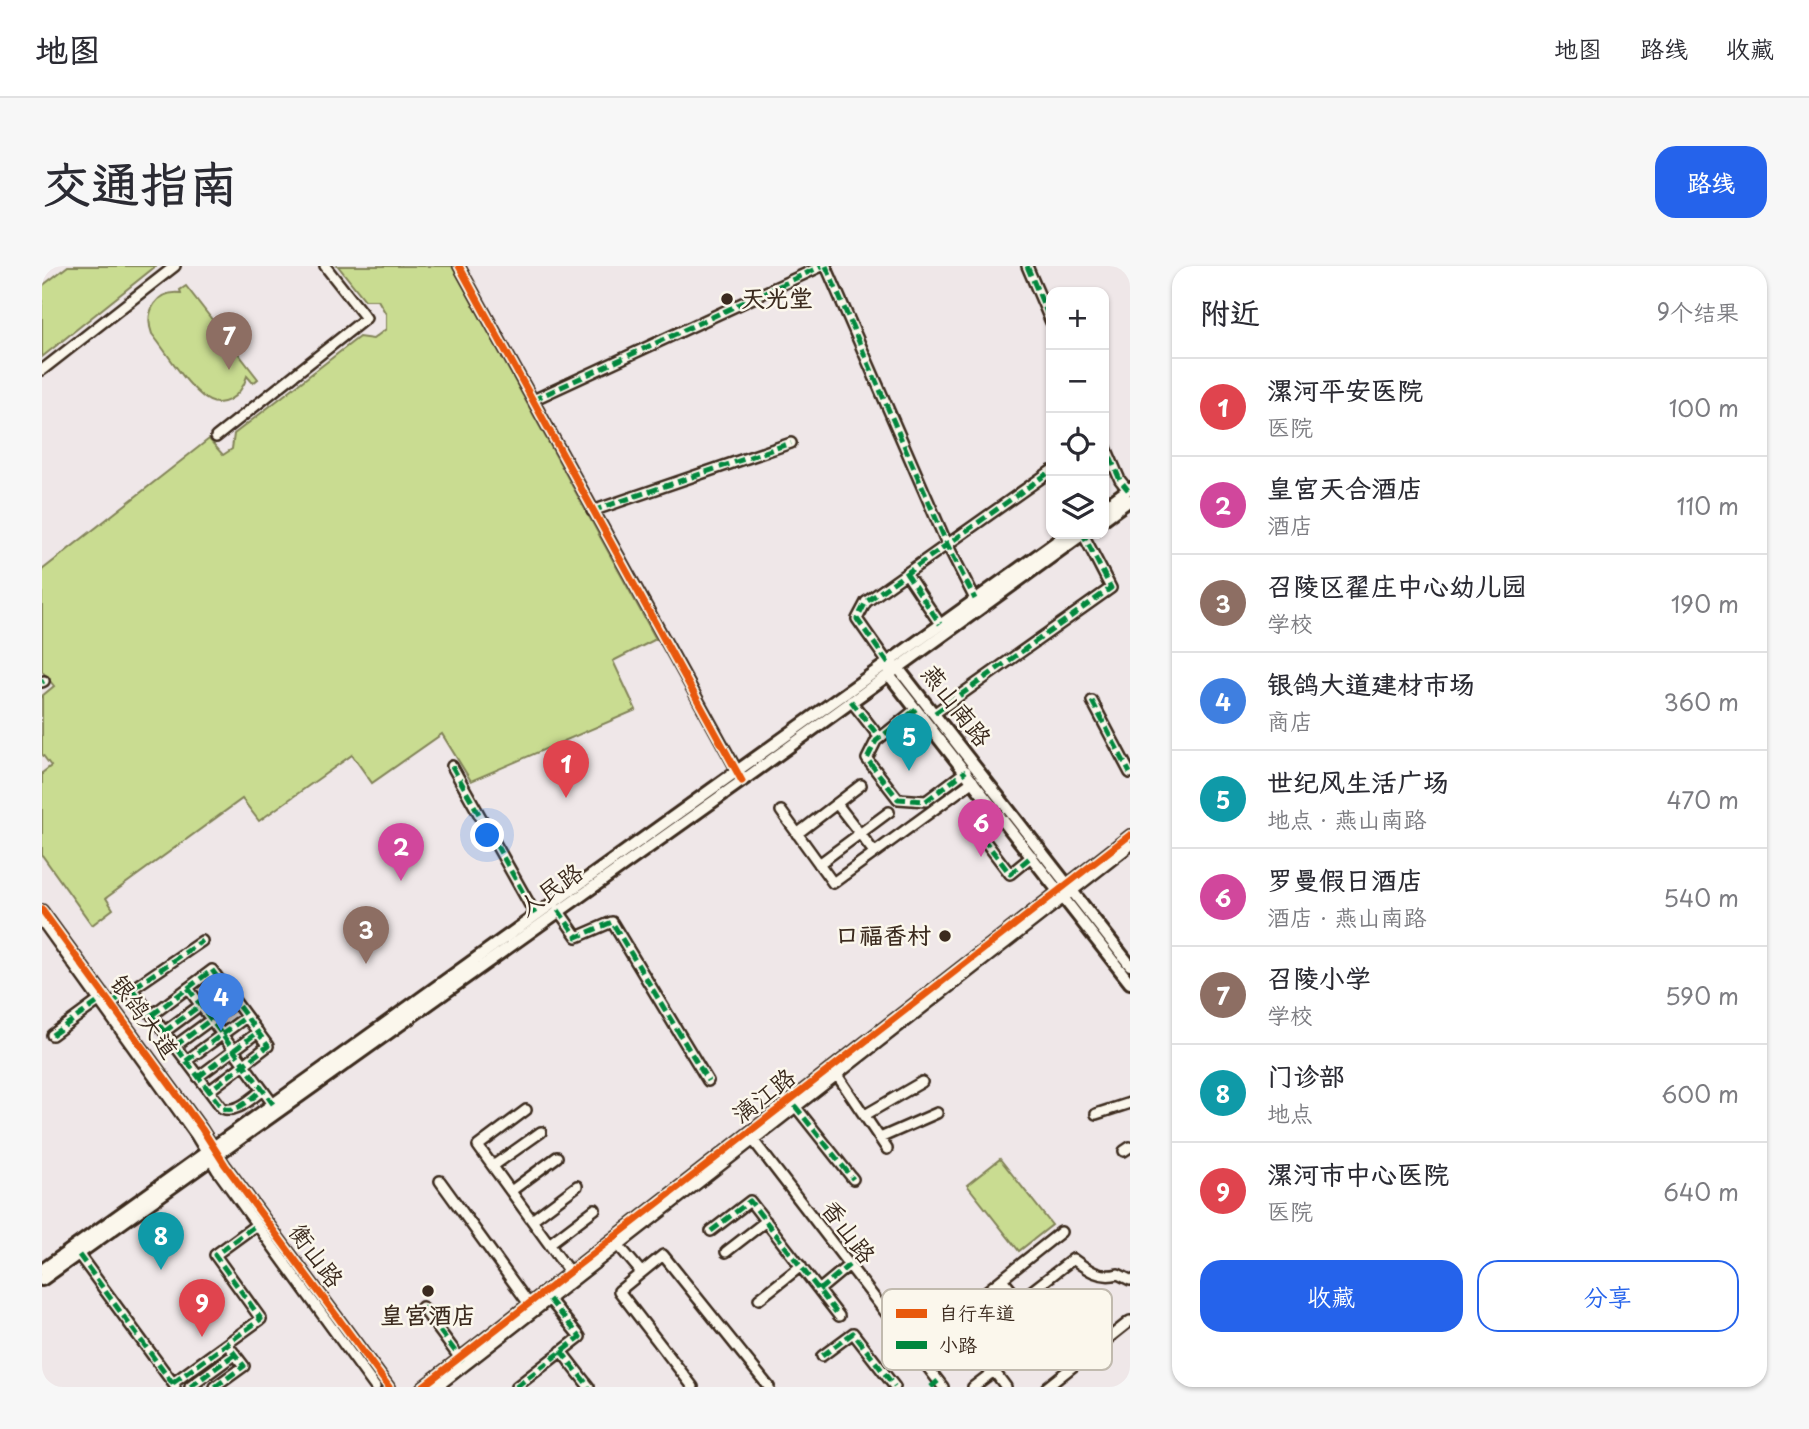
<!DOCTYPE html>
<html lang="zh">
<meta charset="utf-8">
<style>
body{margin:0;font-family:"Playpen Sans","LXGW WenKai TC",sans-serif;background:#f7f7f7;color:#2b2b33}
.controls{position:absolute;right:21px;top:21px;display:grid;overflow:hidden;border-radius:14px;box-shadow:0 2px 5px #0004}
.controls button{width:63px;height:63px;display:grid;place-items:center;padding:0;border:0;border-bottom:2px solid #e1e1e2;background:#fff;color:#2b2b33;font:35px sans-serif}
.you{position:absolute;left:446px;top:570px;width:24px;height:24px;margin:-18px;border:5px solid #fff;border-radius:50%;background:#1a73e8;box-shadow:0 0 0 10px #1a73e833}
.badge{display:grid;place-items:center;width:46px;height:46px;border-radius:50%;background:#2563eb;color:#fff;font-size:23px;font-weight:700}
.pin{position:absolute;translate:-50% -58px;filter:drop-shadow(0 2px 4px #0008)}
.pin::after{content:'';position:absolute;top:37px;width:24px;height:21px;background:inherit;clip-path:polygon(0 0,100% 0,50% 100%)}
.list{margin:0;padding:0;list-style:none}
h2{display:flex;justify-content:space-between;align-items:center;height:91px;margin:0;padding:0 28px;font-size:30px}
h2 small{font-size:23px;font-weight:400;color:#7c7c81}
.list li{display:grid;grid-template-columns:46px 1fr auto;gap:21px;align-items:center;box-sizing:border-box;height:98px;padding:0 28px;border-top:2px solid #e1e1e2}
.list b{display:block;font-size:26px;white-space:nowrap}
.list p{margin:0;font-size:23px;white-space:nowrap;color:#7c7c81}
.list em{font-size:23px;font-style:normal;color:#7c7c81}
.actions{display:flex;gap:14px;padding:21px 28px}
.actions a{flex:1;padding:16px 0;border:2px solid #2563eb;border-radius:21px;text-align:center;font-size:24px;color:#2563eb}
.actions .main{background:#2563eb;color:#fff}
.icon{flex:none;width:38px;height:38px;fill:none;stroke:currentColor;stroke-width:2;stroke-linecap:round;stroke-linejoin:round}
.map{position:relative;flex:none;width:1088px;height:1121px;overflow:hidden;border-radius:21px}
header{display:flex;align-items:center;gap:42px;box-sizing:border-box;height:98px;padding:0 35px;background:#fff;border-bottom:2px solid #e1e1e2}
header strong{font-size:33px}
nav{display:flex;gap:38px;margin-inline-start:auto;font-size:24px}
.intro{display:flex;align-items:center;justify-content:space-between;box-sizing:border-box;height:168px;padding:0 42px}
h1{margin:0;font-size:49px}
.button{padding:18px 32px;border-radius:21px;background:#2563eb;color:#fff;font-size:24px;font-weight:700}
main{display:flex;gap:42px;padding:0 42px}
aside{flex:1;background:#fff;border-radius:21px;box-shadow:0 2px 5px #0004}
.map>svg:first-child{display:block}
.green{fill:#c9dc91;stroke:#828358;stroke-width:2}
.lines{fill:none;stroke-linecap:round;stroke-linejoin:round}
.minor-casing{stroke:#3b2a1e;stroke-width:14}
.major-casing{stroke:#3b2a1e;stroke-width:16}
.minor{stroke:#fbf7ec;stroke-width:9}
.major{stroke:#fbf7ec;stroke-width:10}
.quiet{stroke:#00873e;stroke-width:5;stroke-dasharray:10 5;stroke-linecap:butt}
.cycleway-casing{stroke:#fbf7ec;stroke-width:11}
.cycleway{stroke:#e8590c;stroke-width:7}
.poi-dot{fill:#3b2a1e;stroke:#fbf7ec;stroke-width:2.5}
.labels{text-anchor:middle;stroke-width:5;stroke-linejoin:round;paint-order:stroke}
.poi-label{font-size:24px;font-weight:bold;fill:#3b2a1e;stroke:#fbf7ec;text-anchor:start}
.street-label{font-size:24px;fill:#3b2a1e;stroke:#fbf7ec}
.key{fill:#fbf7ec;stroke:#c1baae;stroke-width:2}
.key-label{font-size:19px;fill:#3b2a1e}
</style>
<header>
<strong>地图</strong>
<nav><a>地图</a><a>路线</a><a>收藏</a></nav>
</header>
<div class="intro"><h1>交通指南</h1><a class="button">路线</a></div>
<main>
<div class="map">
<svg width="1088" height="1121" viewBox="0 0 1088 1121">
<rect width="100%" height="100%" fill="#efe7e8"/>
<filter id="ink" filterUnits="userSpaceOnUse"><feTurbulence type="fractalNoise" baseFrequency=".0143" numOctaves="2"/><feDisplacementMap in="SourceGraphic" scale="14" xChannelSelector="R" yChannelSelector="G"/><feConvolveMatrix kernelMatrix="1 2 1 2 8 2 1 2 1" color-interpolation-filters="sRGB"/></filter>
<g filter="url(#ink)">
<path class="green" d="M26,0H114L0,91V20Z
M296,0H410L614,373L571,395L594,444L429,515L400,468L330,517L310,489L217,555L200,533L64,632L71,643L50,659L0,589V507L9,500L0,488V430L12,420L0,405V304L167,173L181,189L190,183L192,168L317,71L331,73L344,63V48L336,34H323Z
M144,20L216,113L211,117L205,110C199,131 178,147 159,129C140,113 126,88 110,68C102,46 114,24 139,27L138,24Z
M958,893L1010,959L977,985L925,919Z"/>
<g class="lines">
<g class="minor-casing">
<path id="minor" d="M417,0L698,510
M784,0L905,278L933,333
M985,0L1009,56
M0,104L133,0
M491,134L780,0
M174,171L324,52L283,0
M1062,177L1078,214L1086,224
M550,245L749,177
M864,307L898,358
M846,397L815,353L824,336L1009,205
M0,416L2,415
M809,435L838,472
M1050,435L1088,507
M874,443L834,475L825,493L856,533L884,535L924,505
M893,447L1069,322L1041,268
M410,500L493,648
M795,538L832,586
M952,541L930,558L968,608L990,590
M739,545L791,617L931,515
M755,568L819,519
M777,598L847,546
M0,644L160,863L183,899L347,1121
M516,644L535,671L570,656L666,815
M0,655L153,868L175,904L333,1121
M146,722L231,838
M90,723L180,842C195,848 208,833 221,824
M68,738L160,675
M110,749L170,704L226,780L167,825
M122,766L183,721
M10,769L62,731
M133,780L193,736
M144,795L204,751
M791,803L845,883
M156,811L216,766
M753,840L811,913
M484,844L436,880L528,1007
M1054,848L1088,837
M823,849L880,816
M708,870L901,1121
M838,872L895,847
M1082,885L1088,881
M451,900L499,866
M398,915L487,1038
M469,925L515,891
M490,954L535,920
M669,965L708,935L797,1050
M572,974L599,1006
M507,978L553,943
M684,986L724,955
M37,989L133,1120
M960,1013L978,1035
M777,1024L807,999
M717,1033L759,1000
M380,1041L420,1095
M928,1073L911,1052L1019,966
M519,1085L547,1121
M780,1090L811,1067L853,1121
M131,1117L219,1053L173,989L214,959
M148,1121L193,1088
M173,1121L202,1100L185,1078
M380,1121L1088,569
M395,1121L1088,580
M474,1121L538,1071L507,1033
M651,1121L577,1025L621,989L727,1121
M931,1121L952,1105
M964,1121L928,1073L1031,993C1046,1004 1058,1013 1076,1008L1088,1014
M1005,1121L1088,1055"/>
</g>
<g class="major-casing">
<path id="major" d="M1062,241L1088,222
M1062,253L1088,234
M852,400L856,402L1088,699
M847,404V409L1088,717
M0,1004L1025,268
M0,1014L700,515L1041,268"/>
</g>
<use href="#minor" class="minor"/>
<use href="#major" class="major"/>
<path class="quiet" d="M784,0L905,278L933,333
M985,0L1009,56
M491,134L780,0
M1062,177L1078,214L1086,224
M550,245L749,177
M864,307L898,358
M846,397L815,353L824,336L1009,205
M0,416L2,415
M809,435L838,472
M1050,435L1088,507
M874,443L834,475L825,493L856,533L884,535L924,505
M893,447L1069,322L1041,268
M410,500L493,648
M952,541L930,558L968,608L990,590
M516,644L535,671L570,656L666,815
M146,722L231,838
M90,723L180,842C195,848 208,833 221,824
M68,738L160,675
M110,749L170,704L226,780L167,825
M122,766L183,721
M10,769L63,731
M133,780L193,736
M144,795L204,751
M156,811L216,766
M753,840L811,913
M669,965L708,935L797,1050
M37,989L133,1121
M777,1024L807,999
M380,1041L421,1096
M519,1085L547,1121
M780,1090L811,1067L853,1121
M131,1117L219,1053L173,989L214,959
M148,1121L193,1088
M173,1121L202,1100L185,1078
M474,1121L538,1071L507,1033
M889,1121L896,1115"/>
<g class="cycleway-casing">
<path id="cycleway" d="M417,0L700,515
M0,644L160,863L183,899L347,1121
M380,1121L1088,569"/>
</g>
<use href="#cycleway" class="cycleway"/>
</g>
</g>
<g class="poi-dot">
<circle cx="685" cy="33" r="7"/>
<circle cx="903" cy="670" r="7"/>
<circle cx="386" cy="1025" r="7"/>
</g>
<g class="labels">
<g class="poi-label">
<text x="699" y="41">天光堂</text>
<text x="889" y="678" text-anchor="end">口福香村</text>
<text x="386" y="1058" text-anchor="middle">皇宫酒店</text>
</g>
<g class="street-label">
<text transform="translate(914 440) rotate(52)" y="8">燕山南路</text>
<text transform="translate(509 624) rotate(-35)" y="8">人民路</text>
<text transform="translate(102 751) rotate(54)" y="8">银鸽大道</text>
<text transform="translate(722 830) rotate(-38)" y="8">漓江路</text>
<text transform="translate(806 966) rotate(53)" y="8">香山路</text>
<text transform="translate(274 990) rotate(53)" y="8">衡山路</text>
</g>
</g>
<rect x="840" y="1023" width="230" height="81" rx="10" class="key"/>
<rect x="854" y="1043" width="31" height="9" fill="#e8590c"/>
<rect x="854" y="1075" width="31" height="8" fill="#00873e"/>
<g class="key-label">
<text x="897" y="1054">自行车道</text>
<text x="897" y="1086">小路</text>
</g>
</svg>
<div class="controls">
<button>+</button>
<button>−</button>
<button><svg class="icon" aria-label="locate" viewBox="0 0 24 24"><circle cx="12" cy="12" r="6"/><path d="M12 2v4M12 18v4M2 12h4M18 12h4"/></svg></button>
<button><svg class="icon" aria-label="layers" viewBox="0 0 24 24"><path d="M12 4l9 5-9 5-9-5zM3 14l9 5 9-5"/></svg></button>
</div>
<div class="you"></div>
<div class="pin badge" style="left:524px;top:532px;background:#e0444e">1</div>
<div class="pin badge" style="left:359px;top:615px;background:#d1479c">2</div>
<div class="pin badge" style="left:324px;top:698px;background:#8d6e63">3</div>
<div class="pin badge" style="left:179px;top:765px;background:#3f7fe0">4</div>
<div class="pin badge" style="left:867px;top:505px;background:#0f9aa8">5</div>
<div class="pin badge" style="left:939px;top:591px;background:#d1479c">6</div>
<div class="pin badge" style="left:187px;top:104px;background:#8d6e63">7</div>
<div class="pin badge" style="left:119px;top:1004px;background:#0f9aa8">8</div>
<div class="pin badge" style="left:160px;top:1071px;background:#e0444e">9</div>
</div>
<aside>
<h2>附近<small>9个结果</small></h2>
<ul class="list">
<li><span class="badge" style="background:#e0444e">1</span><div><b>漯河平安医院</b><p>医院</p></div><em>100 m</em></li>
<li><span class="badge" style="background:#d1479c">2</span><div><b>皇宫天合酒店</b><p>酒店</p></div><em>110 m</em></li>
<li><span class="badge" style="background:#8d6e63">3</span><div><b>召陵区翟庄中心幼儿园</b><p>学校</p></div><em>190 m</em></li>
<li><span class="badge" style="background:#3f7fe0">4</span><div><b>银鸽大道建材市场</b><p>商店</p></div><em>360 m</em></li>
<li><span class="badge" style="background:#0f9aa8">5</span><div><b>世纪风生活广场</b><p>地点 · 燕山南路</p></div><em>470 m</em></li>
<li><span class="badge" style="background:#d1479c">6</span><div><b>罗曼假日酒店</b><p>酒店 · 燕山南路</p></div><em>540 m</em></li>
<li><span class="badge" style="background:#8d6e63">7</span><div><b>召陵小学</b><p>学校</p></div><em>590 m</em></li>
<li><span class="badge" style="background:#0f9aa8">8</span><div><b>门诊部</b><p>地点</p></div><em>600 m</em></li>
<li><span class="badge" style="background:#e0444e">9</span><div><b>漯河市中心医院</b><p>医院</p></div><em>640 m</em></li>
</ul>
<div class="actions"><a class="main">收藏</a><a>分享</a></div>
</aside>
</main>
